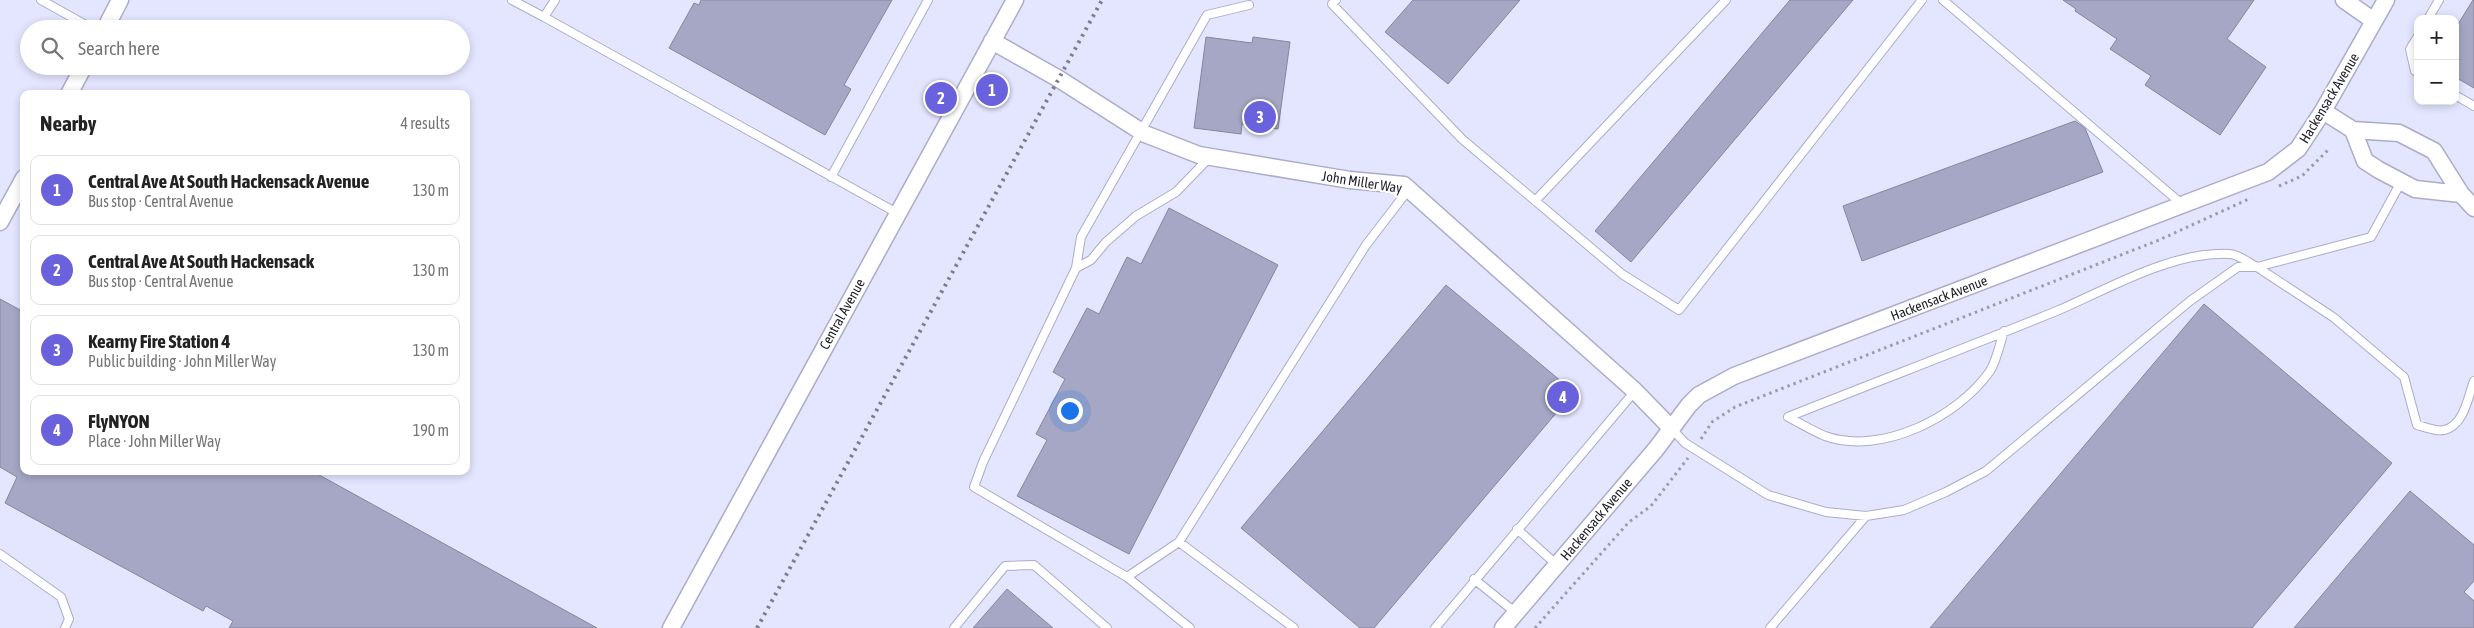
<!DOCTYPE html>
<meta charset="utf-8">
<style>
body{margin:0;font-family:"Asap Condensed",sans-serif;background:#f2f2f2;color:#222}
.controls{position:absolute;right:15px;top:15px;display:grid;overflow:hidden;border-radius:10px;box-shadow:0 2px 8px #0003}
.controls button{width:45px;height:45px;display:grid;place-items:center;padding:0;border:0;border-bottom:1px solid #e0e0e0;background:#fff;color:#222;font:25px sans-serif}
.you{position:absolute;left:1069px;top:410px;width:18px;height:18px;margin:-12px;border:4px solid #fff;border-radius:50%;background:#1a73e8;box-shadow:0 0 0 8px #1a73e833}
.badge{display:grid;place-items:center;width:32px;height:32px;border-radius:50%;background:#6a62dc;color:#fff;font-size:16px;font-weight:700}
.pin{position:absolute;translate:-50% -50%;border:2px solid #fff;box-shadow:0 1px 5px #0006}
.list{margin:0;padding:0;list-style:none}
h2{display:flex;justify-content:space-between;align-items:center;height:65px;margin:0;padding:0 20px;font-size:21px}
h2 small{font-size:16px;font-weight:400;color:#767676}
.list li{display:grid;grid-template-columns:32px 1fr auto;gap:15px;align-items:center;box-sizing:border-box;height:70px;margin:0 10px 10px;padding:0 10px;border:1px solid #e0e0e0;border-radius:10px}
.list b{display:block;font-size:19px;white-space:nowrap}
.list p{margin:0;font-size:16px;white-space:nowrap;color:#767676}
.list em{font-size:16px;font-style:normal;color:#767676}
.icon{flex:none;width:28px;height:28px;fill:none;stroke:currentColor;stroke-width:2;stroke-linecap:round;stroke-linejoin:round}
.map{position:relative;flex:none;width:2474px;height:628px;overflow:hidden}
.search{position:absolute;background:#fff;box-shadow:0 2px 8px #0003;left:20px;top:20px;width:450px;height:55px;display:flex;align-items:center;gap:12px;box-sizing:border-box;padding:0 18px;border-radius:28px;color:#767676;font-size:19px}
.panel{position:absolute;background:#fff;box-shadow:0 2px 8px #0003;left:20px;top:90px;width:450px;height:385px;border-radius:10px}
.map>svg:first-child{display:block}
.building{fill:#a5a7c4;stroke:#8486a1}
.lines{fill:none;stroke-linecap:round;stroke-linejoin:round}
.lane-casing{stroke:#aaacc9;stroke-width:10}
.street-casing{stroke:#aaacc9;stroke-width:19}
.path{stroke:#999bae;stroke-width:3;stroke-dasharray:2.5 4;stroke-linecap:butt}
.lane{stroke:#fff;stroke-width:8}
.street{stroke:#fff;stroke-width:16}
.rail{stroke:#7b7c8e;stroke-width:4;stroke-dasharray:2.5 5;stroke-linecap:butt}
.labels{text-anchor:middle;stroke-width:4.5;stroke-linejoin:round;paint-order:stroke}
.street-label{font-size:14px;fill:#1e1e29;stroke:#fff}
</style>
<div class="map">
<svg width="2474" height="628" viewBox="0 0 2474 628">
<rect width="100%" height="100%" fill="#e4e6ff"/>
<path class="building" d="M701,0H892L844,85L851,89L825,135L669,48L694,3L699,5Z
M1413,0H1520L1448,84L1385,32Z
M1790,0H1853L1631,262L1595,231Z
M2063,0H2254L2227,39L2266,67L2220,135L2145,85L2151,76L2110,49L2117,39L2075,11L2076,9Z
M2473,0H2474V88L2455,77V29Z
M1206,37L1252,43L1253,37L1290,42L1278,129L1242,124L1241,134L1194,128Z
M2075,121L2085,128L2103,172L1862,261L1843,206Z
M1169,208L1278,265L1129,554L1017,496L1047,440L1036,434L1065,379L1053,372L1087,308L1099,314L1127,257L1141,264Z
M1446,285L1574,392L1374,628H1360L1241,528Z
M0,299L24,312V471H312L597,628H229L233,621L206,606L203,611L5,503L17,477L0,467Z
M2204,304L2392,463L2252,628H1930Z
M2410,491L2474,545V581L2464,592L2474,601V628H2294Z
M1007,589L1053,628H973Z"/>
<g class="lines">
<g class="lane-casing">
<path id="lane" d="M41,0L93,29
M512,0L544,17
M555,0L544,17L897,213
M1336,0L1332,4L1462,139L1622,274L1679,310L1922,0
M1943,0L2183,205
M2428,19L2439,0
M2418,36L2410,49L2415,71L2418,73
M2455,95L2474,106
M1210,157L1176,192L1136,216L1106,242L1091,260L1076,268L983,462L974,487L1127,577L1179,542L1366,245L1409,189
M831,177L928,0
M1535,201L1726,0
M1076,268L1081,237L1207,15L1249,5
M2004,331C2000,343 1997,360 1990,371C1958,417 1881,456 1825,436C1813,431 1800,423 1788,417C1878,381 1969,347 2059,310C2110,288 2172,251 2230,254C2238,254 2249,263 2257,267L2371,237L2401,182
M1671,428L1685,443L1768,495L1826,512L1866,516L1904,510L1946,492L1986,471L2190,301L2238,267H2257L2333,317L2404,377L2417,425C2425,427 2437,432 2444,430C2464,426 2468,397 2474,381
M1517,529L1557,565
M1179,542L1294,628
M0,554L61,597L69,619L65,628
M1127,577L1190,628
M1474,579L1516,613
M954,628L1005,566L1034,565L1107,628
M1435,628L1635,391
M1770,628L1866,516"/>
</g>
<g class="street-casing">
<path id="street" d="M2344,0L2374,21
M105,29L120,0
M992,41L1059,79L1145,134L1199,155L1350,180L1404,185L1635,391L1671,428
M69,94L84,66
M2323,111L2353,130L2399,133L2434,151L2461,194L2474,208
M2353,130L2365,161L2379,170L2415,189L2461,194
M0,222L24,178
M671,628L1015,0
M1503,628L1656,449L1689,405L1699,395L1734,376L2268,172L2298,149L2323,111L2386,0"/>
</g>
<path class="path" d="M2279,186L2302,176L2329,149
M1701,439L1712,422L1735,407L2159,240L2251,198
M1535,628L1629,522L1651,506L1688,458"/>
<use href="#lane" class="lane"/>
<use href="#street" class="street"/>
<path class="rail" d="M757,628L1102,0"/>
</g>
<g class="labels">
<g class="street-label">
<text transform="translate(2329 98) rotate(-59)" y="5">Hackensack Avenue</text>
<text transform="translate(1362 182) rotate(9)" y="5">John Miller Way</text>
<text transform="translate(1939 298) rotate(-21)" y="5">Hackensack Avenue</text>
<text transform="translate(842 314) rotate(-61)" y="5">Central Avenue</text>
<text transform="translate(1596 519) rotate(-50)" y="5">Hackensack Avenue</text>
</g>
</g>
</svg>
<div class="controls">
<button>+</button>
<button>−</button>
</div>
<div class="you"></div>
<div class="pin badge" style="left:992px;top:90px">1</div>
<div class="pin badge" style="left:941px;top:98px">2</div>
<div class="pin badge" style="left:1260px;top:117px">3</div>
<div class="pin badge" style="left:1563px;top:397px">4</div>
<div class="search"><svg class="icon" aria-label="search" viewBox="0 0 24 24"><circle cx="10" cy="10" r="6"/><path d="M15 15l6 6"/></svg>Search here</div>
<section class="panel">
<h2>Nearby<small>4 results</small></h2>
<ul class="list">
<li><span class="badge">1</span><div><b>Central Ave At South Hackensack Avenue</b><p>Bus stop · Central Avenue</p></div><em>130 m</em></li>
<li><span class="badge">2</span><div><b>Central Ave At South Hackensack</b><p>Bus stop · Central Avenue</p></div><em>130 m</em></li>
<li><span class="badge">3</span><div><b>Kearny Fire Station 4</b><p>Public building · John Miller Way</p></div><em>130 m</em></li>
<li><span class="badge">4</span><div><b>FlyNYON</b><p>Place · John Miller Way</p></div><em>190 m</em></li>
</ul>
</section>
</div>
